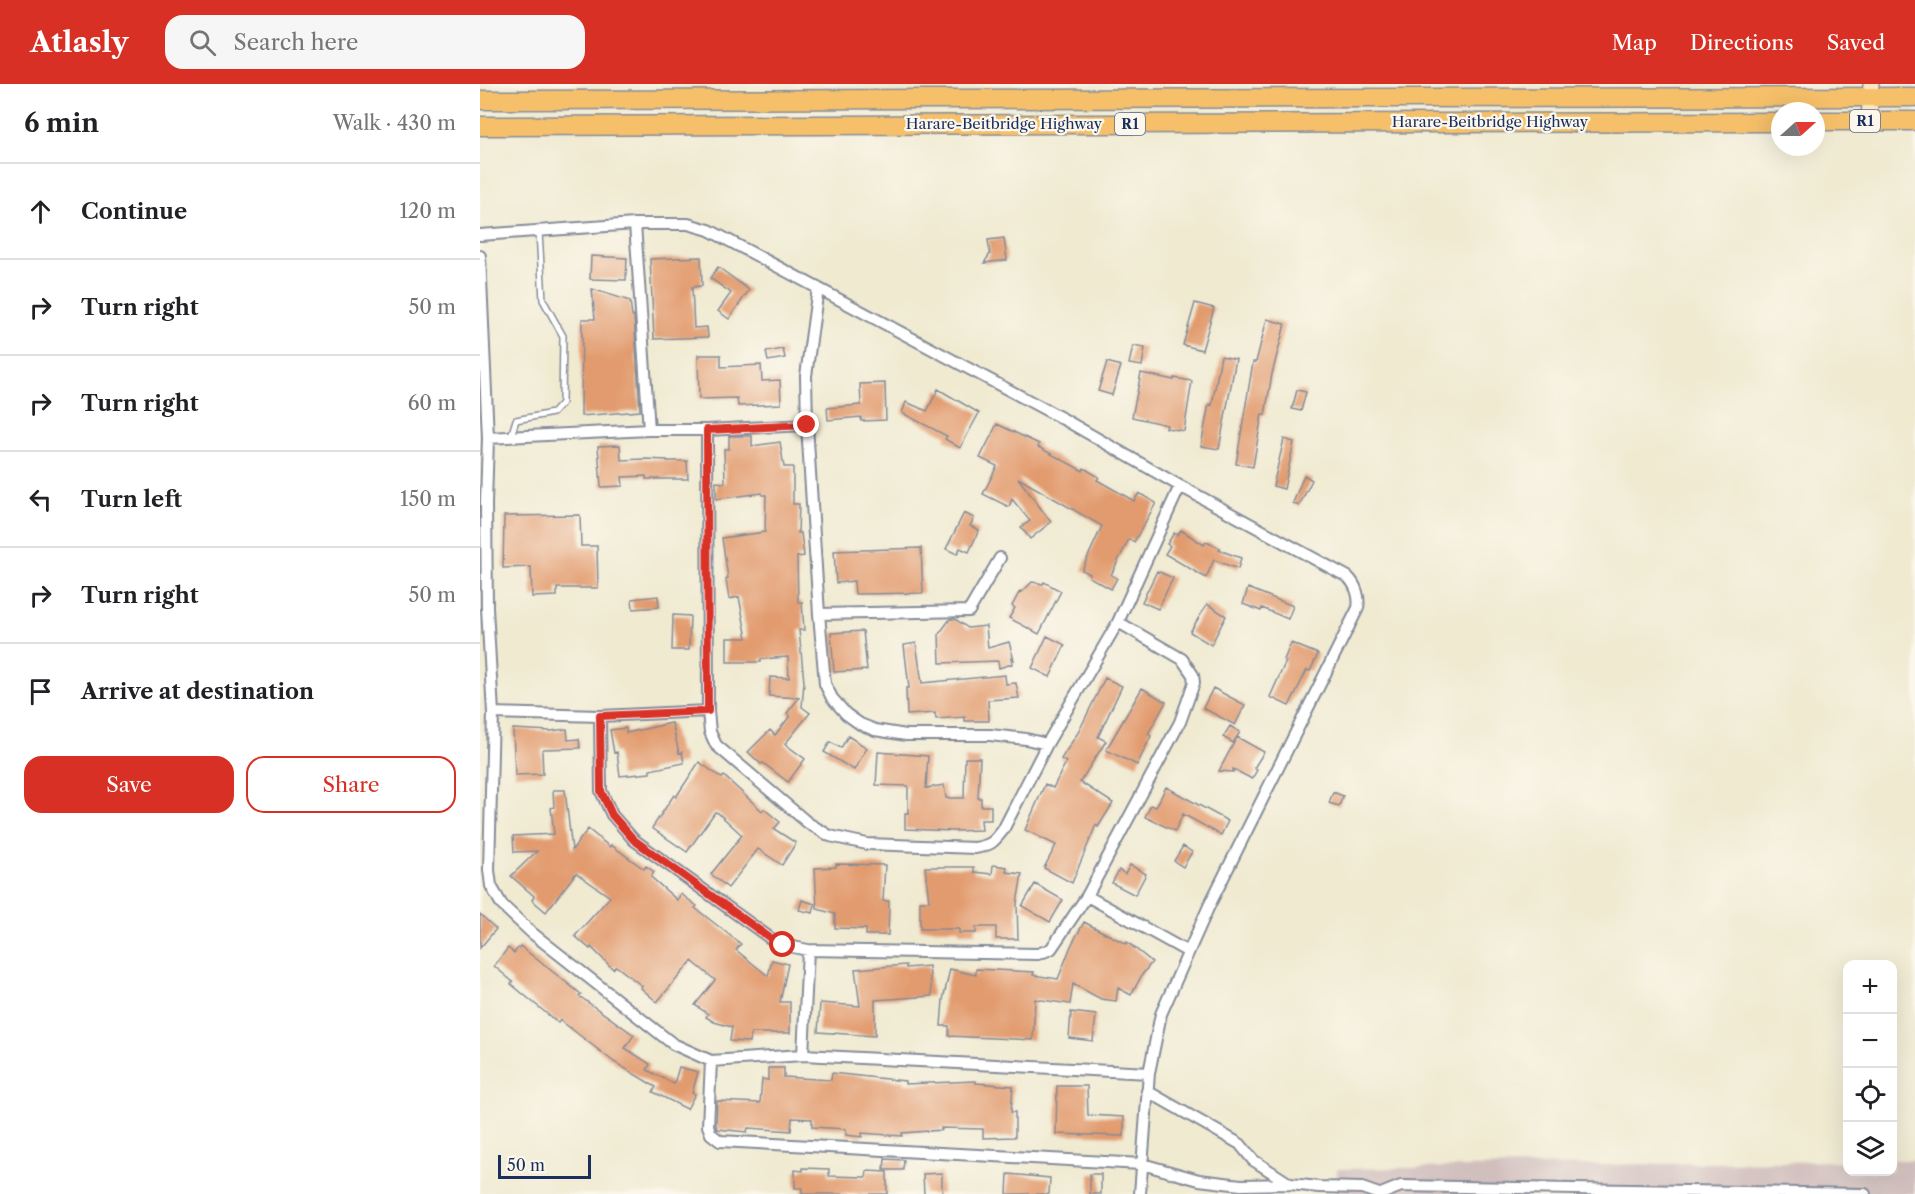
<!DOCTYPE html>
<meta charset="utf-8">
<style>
body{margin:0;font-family:"Libre Caslon Text",serif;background:#f6f6f6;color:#202124}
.controls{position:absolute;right:18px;bottom:18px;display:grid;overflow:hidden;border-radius:12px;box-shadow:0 6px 24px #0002}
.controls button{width:54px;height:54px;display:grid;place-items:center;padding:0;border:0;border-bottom:2px solid #e0e0e0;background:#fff;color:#202124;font:30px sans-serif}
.compass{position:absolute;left:1291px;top:18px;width:54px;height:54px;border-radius:50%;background:#fff;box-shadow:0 6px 24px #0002;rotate:69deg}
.scale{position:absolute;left:18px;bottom:15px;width:93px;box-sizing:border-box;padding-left:6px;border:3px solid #1b2f5e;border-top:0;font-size:16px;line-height:21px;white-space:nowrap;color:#1b2f5e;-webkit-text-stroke:4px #fbf7ec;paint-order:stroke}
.stop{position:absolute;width:18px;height:18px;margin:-14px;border:4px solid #d93025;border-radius:50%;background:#fff}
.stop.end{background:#d93025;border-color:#fff;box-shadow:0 2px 6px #0008}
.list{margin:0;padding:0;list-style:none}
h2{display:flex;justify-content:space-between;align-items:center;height:78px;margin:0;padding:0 24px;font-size:26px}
h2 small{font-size:20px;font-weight:400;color:#757577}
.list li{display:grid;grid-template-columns:39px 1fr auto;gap:18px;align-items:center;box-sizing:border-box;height:96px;padding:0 24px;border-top:2px solid #e0e0e0}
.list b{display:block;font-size:22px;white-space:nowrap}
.list em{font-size:20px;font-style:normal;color:#757577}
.actions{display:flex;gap:12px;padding:18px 24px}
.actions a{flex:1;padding:14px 0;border:2px solid #d93025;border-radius:18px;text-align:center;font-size:21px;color:#d93025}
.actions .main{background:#d93025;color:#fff}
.icon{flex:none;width:33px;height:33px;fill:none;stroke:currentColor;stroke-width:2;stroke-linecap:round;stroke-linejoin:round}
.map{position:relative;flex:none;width:1435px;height:1110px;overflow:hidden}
header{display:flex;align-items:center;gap:36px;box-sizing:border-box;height:84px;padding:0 30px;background:#d93025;color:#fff}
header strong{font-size:28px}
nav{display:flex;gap:33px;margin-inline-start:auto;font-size:21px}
.search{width:420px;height:54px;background:#f6f6f6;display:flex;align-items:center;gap:15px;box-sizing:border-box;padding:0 21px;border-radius:18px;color:#757577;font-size:22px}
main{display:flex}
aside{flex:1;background:#fff}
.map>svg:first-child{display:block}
.industrial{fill:#d1bfbe}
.building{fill:#e29b6e}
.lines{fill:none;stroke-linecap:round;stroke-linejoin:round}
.lane-casing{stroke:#868c98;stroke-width:8}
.street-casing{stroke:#868c98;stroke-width:14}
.secondary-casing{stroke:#868c98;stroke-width:18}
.highway-casing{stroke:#868c98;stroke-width:21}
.lane{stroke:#fff;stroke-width:5}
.street{stroke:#fff;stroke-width:10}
.secondary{stroke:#fbe6c4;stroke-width:15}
.highway{stroke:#f6c06b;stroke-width:18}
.route{stroke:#d93025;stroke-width:8}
.labels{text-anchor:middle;stroke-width:4.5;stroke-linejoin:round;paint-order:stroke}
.shield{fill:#fbf7ec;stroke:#5e6b89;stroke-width:1.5}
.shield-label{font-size:14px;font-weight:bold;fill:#1b2f5e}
.street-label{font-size:15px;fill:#1b2f5e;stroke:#fbf7ec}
</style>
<header>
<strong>Atlasly</strong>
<div class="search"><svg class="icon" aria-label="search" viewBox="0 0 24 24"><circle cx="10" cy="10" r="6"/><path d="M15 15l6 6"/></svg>Search here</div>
<nav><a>Map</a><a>Directions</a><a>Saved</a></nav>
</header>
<main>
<aside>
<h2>6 min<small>Walk · 430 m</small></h2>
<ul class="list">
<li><svg class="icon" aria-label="ahead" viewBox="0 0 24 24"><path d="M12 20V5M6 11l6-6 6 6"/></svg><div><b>Continue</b></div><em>120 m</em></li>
<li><svg class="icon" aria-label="right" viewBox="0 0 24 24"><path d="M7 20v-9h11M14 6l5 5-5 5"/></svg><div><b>Turn right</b></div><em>50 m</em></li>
<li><svg class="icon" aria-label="right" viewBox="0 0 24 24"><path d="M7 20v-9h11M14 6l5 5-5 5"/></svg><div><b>Turn right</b></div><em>60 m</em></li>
<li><svg class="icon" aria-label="left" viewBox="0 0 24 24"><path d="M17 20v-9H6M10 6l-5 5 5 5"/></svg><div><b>Turn left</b></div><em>150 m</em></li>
<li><svg class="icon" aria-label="right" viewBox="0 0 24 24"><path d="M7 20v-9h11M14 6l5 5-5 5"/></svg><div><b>Turn right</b></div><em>50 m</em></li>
<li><svg class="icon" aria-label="arrive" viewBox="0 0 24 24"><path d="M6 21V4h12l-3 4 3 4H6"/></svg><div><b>Arrive at destination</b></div></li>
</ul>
<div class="actions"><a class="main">Save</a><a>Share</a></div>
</aside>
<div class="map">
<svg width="1435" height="1110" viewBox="0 0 1435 1110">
<rect width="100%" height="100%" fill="#fbf7ec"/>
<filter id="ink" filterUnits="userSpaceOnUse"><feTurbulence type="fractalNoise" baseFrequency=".0167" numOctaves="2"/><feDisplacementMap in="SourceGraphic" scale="12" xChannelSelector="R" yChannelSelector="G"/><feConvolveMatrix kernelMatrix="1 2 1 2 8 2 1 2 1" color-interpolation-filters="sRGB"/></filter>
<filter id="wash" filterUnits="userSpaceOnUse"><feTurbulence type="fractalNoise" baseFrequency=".008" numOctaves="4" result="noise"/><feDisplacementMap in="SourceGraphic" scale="24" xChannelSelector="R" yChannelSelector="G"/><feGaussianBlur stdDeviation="1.35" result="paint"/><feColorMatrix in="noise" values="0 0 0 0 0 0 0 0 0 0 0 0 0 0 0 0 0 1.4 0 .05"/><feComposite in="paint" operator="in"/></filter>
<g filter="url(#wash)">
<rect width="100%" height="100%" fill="#f0ead1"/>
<path class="industrial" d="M1413,1076H1435V1110H856L857,1085L1367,1077L1368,1088H1412Z"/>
<g id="blocks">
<path class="building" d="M524,154L527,176L504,179L510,170L508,156Z
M111,172L147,174L146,196L110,195Z
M221,173L222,202L212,203L214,244L227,243L228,253L174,255L170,175Z
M238,183L269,206L249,235L238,227L251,209L230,194Z
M112,205L150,217L152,232H154L160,327L101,332L102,235H115Z
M715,219L734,224L722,266L703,261Z
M787,235L805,240L792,290L785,331L782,330L773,383L756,380L773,278H776Z
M653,262L665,264L662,282L649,280Z
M303,265L305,274L288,277L286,268Z
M218,271H241V283L281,281L282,297L300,296L301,320L258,322L257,314L219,315Z
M741,272L756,275L739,365L721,362L729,320L732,321Z
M627,278L641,282L632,311L618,307Z
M661,289L694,296V294L712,297L704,347L686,344L687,341L652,333Z
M405,299L406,336L381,337V333L348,336L347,324L381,321L380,300Z
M458,305L499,329L480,364L465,355L467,352L422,329L426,318L447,327Z
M817,306L826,308L821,327L812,325Z
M517,340L559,360L558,363L603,387L604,384L619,393L617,396L654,417L659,409L676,419L654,458L649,455L631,491L637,494L631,505L609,493L610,490L602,486L622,442L538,394L571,438L550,455L541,443L550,437L532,415L529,423L503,410L517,382L500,374Z
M249,352H272V362L300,358L304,383H313V420H319L318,449H321L324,472L317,473L318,518H322L324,546H319L324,598L322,623L330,629L305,660L325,675L308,698L283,679L281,680L268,668L290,646L295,651L310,632L307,629L319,614L289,612L290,593L309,594L308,573L281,575V578H247V554H267L259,513L249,515L246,495L248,494L242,454L285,448L286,411H282V409L236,415V398L245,399L244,365H249Z
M804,355L814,358L804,405L793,402Z
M140,361L141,376L165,375L187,376V377H207L208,395H166V392L142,393L143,402L121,403L118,362Z
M824,391L832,396L819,422L813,419Z
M484,429L494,434L490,442L499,446L489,468L480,464L477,470L466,465Z
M100,431L101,462H117L118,504H77V512L52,513L51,483L23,484L24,432Z
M701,446L724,461L726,458L740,464L739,466L761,474L758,485L734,476L726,494L685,470L690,462L687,460L694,449L697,451Z
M441,464L443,509L375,510L374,497L356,499L354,467Z
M677,487L693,494L678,525L662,518Z
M552,498L563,500L564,498L581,507L559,550L529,534L535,524L532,522L540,507L542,508Z
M768,504L813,522L808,535L782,524L781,527L763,520Z
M178,512L179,523L153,525L152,515Z
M727,520L746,532L731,561L710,548Z
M193,531L210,532L209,566H192Z
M470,535H475L488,544L506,542L508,564L529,558L534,576L531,574L532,580L519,584L518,577L460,579L459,550Z
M383,547L387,586L354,588L351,549Z
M567,552L585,561L570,593L552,584Z
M436,559L442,599L525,591L526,600L536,599L539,614L508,616L509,637H485V633L456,635L455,629L427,631L426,604H429L424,561Z
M811,559L838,570L830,587L827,586L809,622L790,613L806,577L804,576Z
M625,594L642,602L618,653L626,657L600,698L633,719L618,743L616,741L592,799L564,784L576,761L545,746L565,700L573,704L586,678L581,675L599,647Z
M662,604L686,618L668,650L671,652L657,681L626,666Z
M733,604L765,621L755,641L723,624Z
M192,639L199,669L202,668L204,679L170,686V689L140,692L137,668L134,669L130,646L146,644V649Z
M750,642L760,648L753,659L743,653Z
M33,645L71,647L87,645L88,656L99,655L100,664L64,665L62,666L63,690L35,691Z
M368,652L387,664L374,686L344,668L350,658L361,664Z
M757,653L784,668L774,684L777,686L772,695L753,685V688L739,687Z
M398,668L448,672L446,704L464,701L466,714H484L485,674H500L498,714H501V722H511V736H501L502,746L474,747L425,745V729H428V702L396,701Z
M219,678L242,694L244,692L282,727L284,725L300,738L294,745L316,759L302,781L278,765L248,804L231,790L262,751L238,729L235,728L207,768L172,744L194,711L196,713Z
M686,703L748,737L741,751L703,730L695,747L665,733L671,721L676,723Z
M73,706H85L92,766L108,745L130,763L131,761L164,785L166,782L174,788L171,793L197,816L201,810L217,822L215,824L261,860L256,866L288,892L292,876L308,880L300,918H310V949H271L270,958L250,957L252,943L234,938L226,933L228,930L215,921L235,896L212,877L177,918L161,904L162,902L136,882L133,885L111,863L110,865L95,852L130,813L96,789L66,828L52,816L54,812L31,792L57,767L34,768L33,752L74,750L71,724L74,723Z
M853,708L863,712L859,722L849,719Z
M703,762L712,768L703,783L694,777Z
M356,780L405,781L403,817H409L408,851H386V845L355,844V830L337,825L335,784L356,783Z
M513,781L527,783L526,788L542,790L537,819L538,855H516V843H496V849H479V845H440V817H449L445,783H494V788L512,790Z
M650,781L666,790L655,811L632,799L639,786L645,790Z
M555,800L583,816L570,838L542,822Z
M322,816L335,820L333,829L319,826Z
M0,830L16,845L0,864Z
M604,838L646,860L647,858L672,878L662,891L651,911L638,904L636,917L621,915L593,900L590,920L555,915L553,956L469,952V942H461L463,916L470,885L496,891V885L554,888L553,891L578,895L591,862Z
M40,862L101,910L99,912L154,951L145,964L170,980L167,986L194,1000L199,983L218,988L212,1009L215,1010L207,1025L173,1008L176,1003L134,978L80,936L78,939L31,900L33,898L14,882L28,864L34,869Z
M426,881V884L449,882L452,912L395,916V952L338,948L340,919L380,922L375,885Z
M591,928L616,931L613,957L589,954Z
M288,984H304V993L351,996L352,989L425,997V1000L496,997V999L533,1002L531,1028H535V1053L503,1054V1045L461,1044L462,1046L422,1049V1052L382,1049V1053L366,1051V1045L332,1043V1035L312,1034L311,1047L268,1044L267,1048L237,1045L236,1041L237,1017L280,1019L282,995L288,996Z
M577,1002H607L608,1031L644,1033V1052L576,1050Z
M405,1075L424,1076L423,1086H404Z
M323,1084L349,1085V1092L386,1093L387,1087L407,1088V1110H322V1104H315V1086L323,1087Z
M462,1089V1110H444L443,1090Z
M528,1090L570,1094L569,1110H527Z
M610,1090H621V1110H610Z"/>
</g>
</g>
<g filter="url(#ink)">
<use href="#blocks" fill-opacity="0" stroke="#868c98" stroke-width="1.5"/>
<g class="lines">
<g class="lane-casing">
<path id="lane" d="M31,352L36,336L73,329L82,319L83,252L63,216L59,148"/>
</g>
<g class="street-casing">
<path id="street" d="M155,140L169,346H227L327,341
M0,151L155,140H208L229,146L585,336L700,402L868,493C876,501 880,513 878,524L729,822L681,930L669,989L660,1110
M0,172L8,354L6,419L7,524L13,629L9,786L11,802L22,821L52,849L193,960L231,977L323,971L669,989
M338,204L326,292L327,341L339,530L345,600L352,614L366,630L380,640L395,646L426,651H510L546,655L567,660
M227,346L228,627L230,648L236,661L328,739L350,752L387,760L495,764C511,761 513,759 523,746L567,660L638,538L700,402
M8,354L169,346
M339,530L489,527L520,474
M13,629L120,632L228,627
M120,632L121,707L132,731L154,756L290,854L303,861L328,866L558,870L571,865L607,812L700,638L714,599L713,591L702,575L638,538
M607,812L708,868
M323,971L328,866
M231,977L228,1042L231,1050L240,1057L662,1080L719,1096L761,1101L810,1100L839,1103L882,1104L899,1110
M667,1007L760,1060L773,1076L810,1100
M901,1110L921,1102L1385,1110"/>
</g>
<g class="secondary-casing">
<path id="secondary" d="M1389,37L1391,0"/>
</g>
<g class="highway-casing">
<path id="highway" d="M0,16L1435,13
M1336,37H1435
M0,42L1300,38"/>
</g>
<use href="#lane" class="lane"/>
<use href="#street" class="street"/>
<use href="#secondary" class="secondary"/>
<use href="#highway" class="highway"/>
</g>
</g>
<g class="lines" filter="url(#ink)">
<path class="route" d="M303,861L290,854L154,756L132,731L121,707L120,632L228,627L227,346L327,341"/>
</g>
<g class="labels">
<g class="shield">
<rect x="1370" y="26" width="30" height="22" rx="4.5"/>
<rect x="635" y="29" width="30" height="22" rx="4.5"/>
</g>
<g class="shield-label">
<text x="1385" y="42">R1</text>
<text x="650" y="45">R1</text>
</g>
<g class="street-label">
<text x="1010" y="43">Harare-Beitbridge Highway</text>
<text x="524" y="45">Harare-Beitbridge Highway</text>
</g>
</g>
</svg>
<div class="controls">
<button>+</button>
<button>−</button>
<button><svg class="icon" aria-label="locate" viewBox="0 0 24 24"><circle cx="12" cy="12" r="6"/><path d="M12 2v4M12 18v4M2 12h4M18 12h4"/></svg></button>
<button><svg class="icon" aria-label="layers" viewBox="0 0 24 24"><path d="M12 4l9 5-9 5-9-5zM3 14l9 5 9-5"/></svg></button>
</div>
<svg class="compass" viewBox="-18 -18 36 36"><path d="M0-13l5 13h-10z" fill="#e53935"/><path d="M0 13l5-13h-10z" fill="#757577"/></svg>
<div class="scale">50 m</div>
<div class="stop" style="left:303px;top:861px"></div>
<div class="stop end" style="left:327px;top:341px"></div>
</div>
</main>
